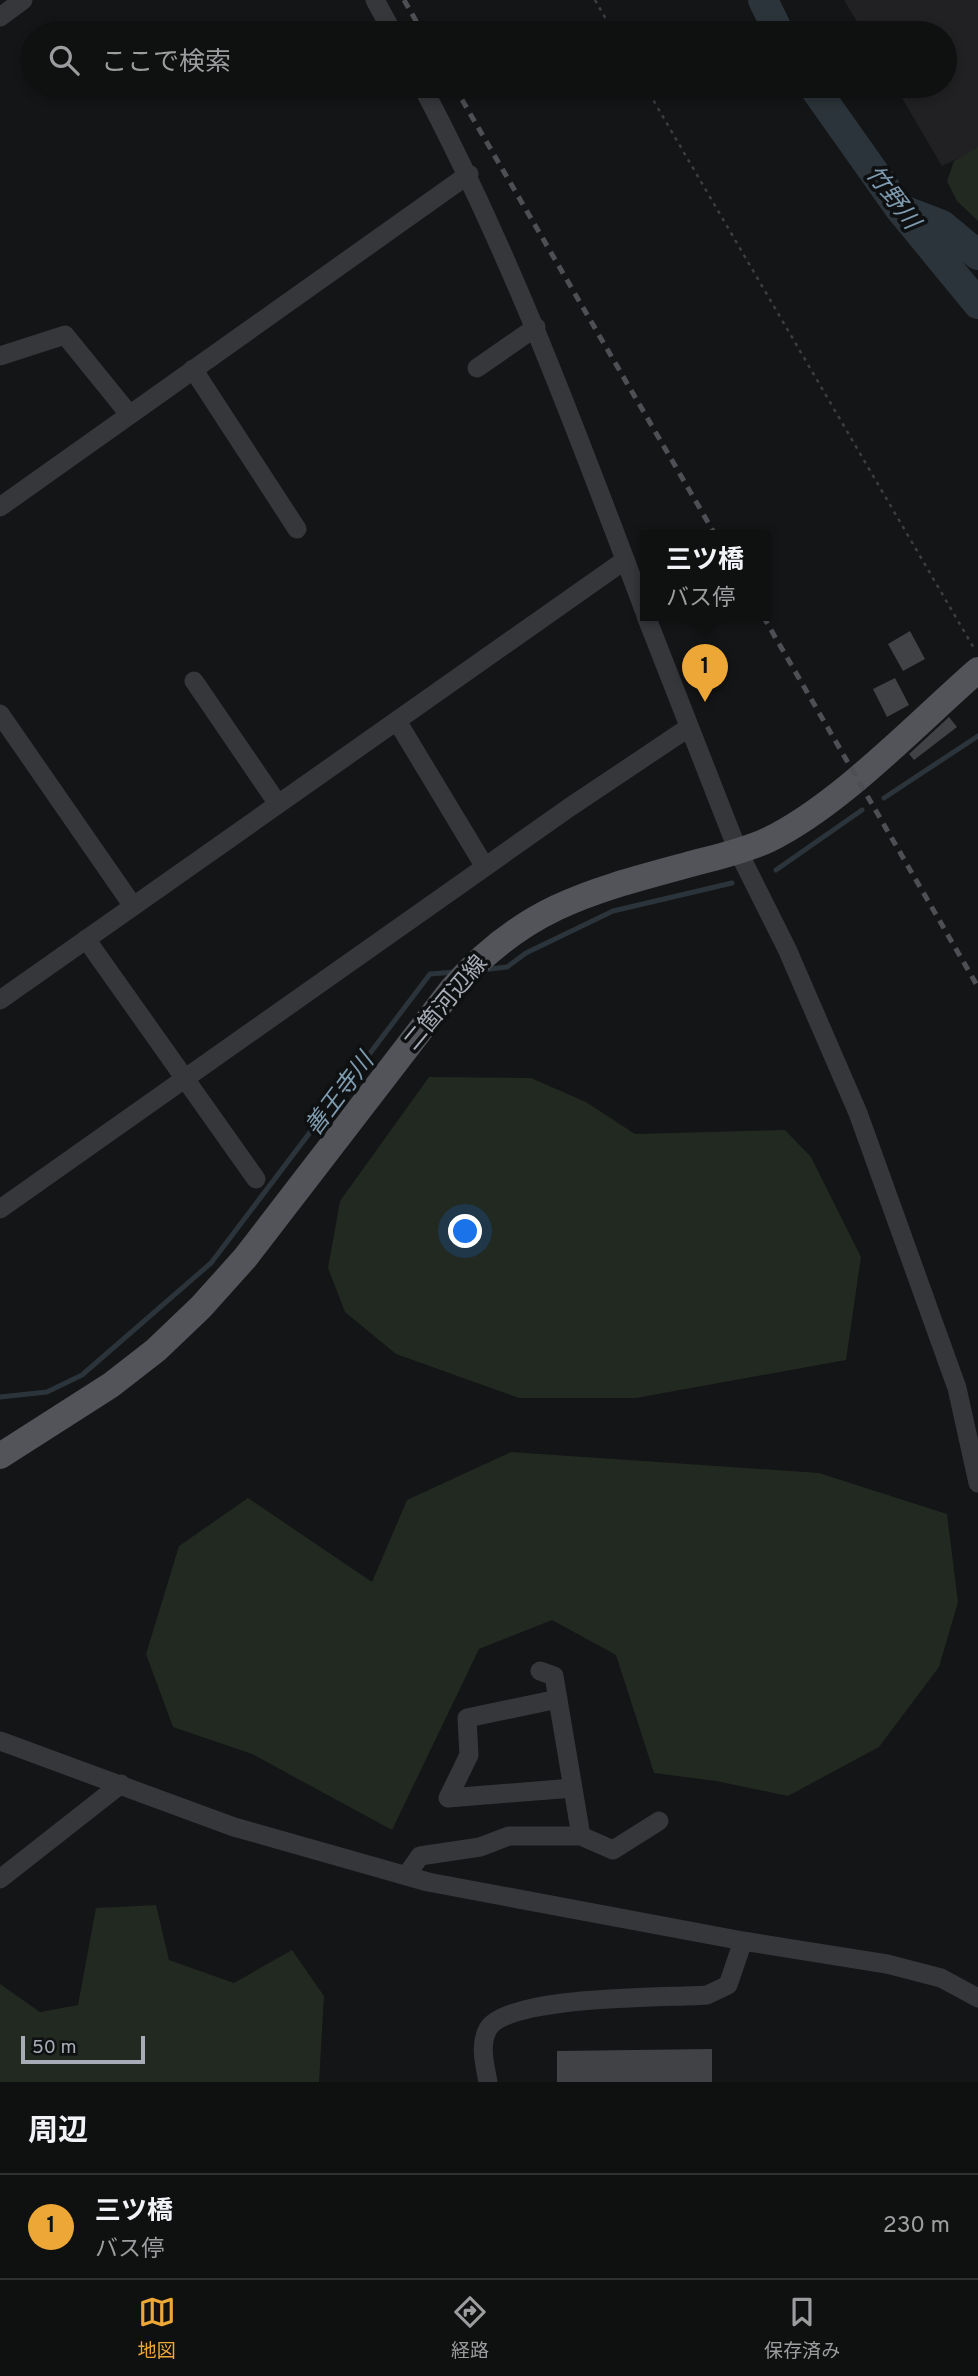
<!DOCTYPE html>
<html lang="ja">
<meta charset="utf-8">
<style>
body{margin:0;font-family:Overpass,"Noto Sans JP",sans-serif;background:#181919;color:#f1f3f6}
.scale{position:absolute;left:21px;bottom:18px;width:124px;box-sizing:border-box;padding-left:7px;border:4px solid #a7acb6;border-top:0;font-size:19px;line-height:24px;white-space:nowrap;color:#a7acb6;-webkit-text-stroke:5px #0f1011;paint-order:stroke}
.you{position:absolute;left:466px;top:1232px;width:24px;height:24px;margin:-18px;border:5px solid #fff;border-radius:50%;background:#1a73e8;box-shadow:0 0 0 10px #1a73e833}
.badge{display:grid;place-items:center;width:46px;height:46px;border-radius:50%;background:#eda736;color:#111;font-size:23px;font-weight:700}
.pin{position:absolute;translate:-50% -58px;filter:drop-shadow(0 2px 4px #0008)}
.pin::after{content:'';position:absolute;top:37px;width:24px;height:21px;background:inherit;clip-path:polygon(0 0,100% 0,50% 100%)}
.popup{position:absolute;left:640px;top:530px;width:130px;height:91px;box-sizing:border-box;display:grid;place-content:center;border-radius:0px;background:#0f1010;filter:drop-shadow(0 2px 5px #0005);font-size:23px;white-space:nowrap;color:#9b9d9f}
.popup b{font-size:26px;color:#f1f3f6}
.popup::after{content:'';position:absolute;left:50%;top:100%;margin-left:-14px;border:14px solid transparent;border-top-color:#0f1010}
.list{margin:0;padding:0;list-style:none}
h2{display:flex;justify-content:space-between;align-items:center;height:91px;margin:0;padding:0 28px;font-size:30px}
h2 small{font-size:23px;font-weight:400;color:#9b9d9f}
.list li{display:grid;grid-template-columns:46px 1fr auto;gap:21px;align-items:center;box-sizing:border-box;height:105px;padding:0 28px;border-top:2px solid #2f3030}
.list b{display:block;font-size:26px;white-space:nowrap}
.list p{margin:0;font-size:23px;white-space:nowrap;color:#9b9d9f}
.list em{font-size:23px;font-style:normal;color:#9b9d9f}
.icon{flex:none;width:38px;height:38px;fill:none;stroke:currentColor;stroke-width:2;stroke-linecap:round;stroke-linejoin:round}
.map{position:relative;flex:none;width:978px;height:2082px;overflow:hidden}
.search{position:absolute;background:#0f1010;box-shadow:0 4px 10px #0003;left:21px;right:21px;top:21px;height:77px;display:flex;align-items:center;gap:18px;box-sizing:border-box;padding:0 24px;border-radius:38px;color:#9b9d9f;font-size:26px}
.sheet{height:196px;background:#0f1010}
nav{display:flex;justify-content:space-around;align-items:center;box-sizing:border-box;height:98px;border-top:2px solid #2f3030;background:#0f1010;font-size:19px;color:#9b9d9f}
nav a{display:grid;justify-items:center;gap:4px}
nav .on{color:#eda736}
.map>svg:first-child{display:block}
.built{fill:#212123}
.green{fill:#212921}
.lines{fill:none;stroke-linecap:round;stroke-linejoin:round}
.stream{stroke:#2b343a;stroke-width:5}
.river{stroke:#2b343a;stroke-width:30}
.building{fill:#414246}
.path{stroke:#3c3e42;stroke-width:2.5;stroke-dasharray:3.5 5;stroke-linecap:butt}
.minor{stroke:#36373b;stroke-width:19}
.major{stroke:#52545a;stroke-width:26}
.rail{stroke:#4d4f54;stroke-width:5;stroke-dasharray:9 7;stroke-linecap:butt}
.labels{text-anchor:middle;stroke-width:7;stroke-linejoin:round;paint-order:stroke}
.street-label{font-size:23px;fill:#a7acb6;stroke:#0f1011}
.water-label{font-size:24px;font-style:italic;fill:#7e9bb0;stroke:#0f1011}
</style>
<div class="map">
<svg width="978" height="2082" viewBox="0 0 978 2082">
<rect width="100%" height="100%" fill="#141516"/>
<path class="built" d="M844,0H978V149L942,166L895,86H945V33H864Z"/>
<path class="green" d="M978,147V221L957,201L947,181L954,161Z
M429,1077L531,1078L586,1102L635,1134L785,1130L811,1157L861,1257L846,1360L636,1398H519L396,1354L345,1312L328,1268L340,1201Z
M511,1452L819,1473L947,1514L958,1602L939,1667L879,1747L788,1796L716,1781L654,1773L616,1655L552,1620L479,1649L392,1830L252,1754L173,1727L146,1654L179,1546L248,1498L372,1582L407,1500Z
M156,1905L169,1960L234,1983L292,1950L324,1996L319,2082H0V1984L40,2012L78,2005L96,1908Z"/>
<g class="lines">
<path class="stream" d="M884,798L978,736
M776,870L862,810
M482,970L507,967L526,953L613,911L732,883
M0,1397L47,1392L82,1375L211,1263L430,974L455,972"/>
<path class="river" d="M763,0L779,33
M813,86L900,209L978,304
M903,210L942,225L978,255"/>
</g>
<path class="building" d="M910,631L925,659L903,671L888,644Z
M895,678L909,705L887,717L873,689Z
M949,717L957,727L914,760L909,754Z
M712,2049V2082H557V2051Z"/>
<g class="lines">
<path class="path" d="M595,0L614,33
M645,86L975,650"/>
<path class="minor" d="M375,0L393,33
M0,17L23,0
M422,86C512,256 578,435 646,615
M0,356L65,335L129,414
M477,368L536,327
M193,369L297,529
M0,507L469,174
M646,616L738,851L787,949L858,1113L957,1388L978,1483
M194,681L278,804
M0,714L133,906
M397,721L485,867
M86,939L256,1179
M0,1000L625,560
M0,1209L570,807L688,728
M558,1699L467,1718L469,1755L448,1798L573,1788
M0,1741L234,1827L428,1882L743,1941L887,1964L941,1978L978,1998
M581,1836L613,1850L659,1821
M406,1876L420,1856L480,1847L509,1836H581L554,1676L540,1671
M0,1879L121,1784
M488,2082C485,2065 479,2045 488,2029C507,1995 667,1998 707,1995L728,1985L743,1941"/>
<path class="major" d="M0,1456L111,1385L156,1350L201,1307L245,1258L452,989C523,908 587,892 687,865C713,858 742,852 768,840C840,805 916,724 978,670"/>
<path class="rail" d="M404,0L423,33
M454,86L716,536
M763,616L978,987"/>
</g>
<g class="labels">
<g class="street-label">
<text transform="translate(445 1002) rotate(-50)" y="8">二箇河辺線</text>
</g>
<g class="water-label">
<text transform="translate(893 197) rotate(53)" y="8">竹野川</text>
<text transform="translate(339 1094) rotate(-53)" y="8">善王寺川</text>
</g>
</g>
</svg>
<div class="scale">50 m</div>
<div class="you"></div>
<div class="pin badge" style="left:705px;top:702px">1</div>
<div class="popup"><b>三ツ橋</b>バス停</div>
<div class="search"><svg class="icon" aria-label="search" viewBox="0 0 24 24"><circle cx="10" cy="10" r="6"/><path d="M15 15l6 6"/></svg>ここで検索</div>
</div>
<section class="sheet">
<h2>周辺<small></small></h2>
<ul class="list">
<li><span class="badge">1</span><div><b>三ツ橋</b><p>バス停</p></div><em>230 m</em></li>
</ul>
</section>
<nav>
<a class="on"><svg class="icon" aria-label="map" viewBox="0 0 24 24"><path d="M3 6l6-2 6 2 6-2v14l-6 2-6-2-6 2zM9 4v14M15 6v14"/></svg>地図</a>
<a><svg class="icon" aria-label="directions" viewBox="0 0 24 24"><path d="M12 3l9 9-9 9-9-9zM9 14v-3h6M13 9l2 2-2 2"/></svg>経路</a>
<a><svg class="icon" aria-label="saved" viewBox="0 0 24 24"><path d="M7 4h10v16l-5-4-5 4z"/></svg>保存済み</a>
</nav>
